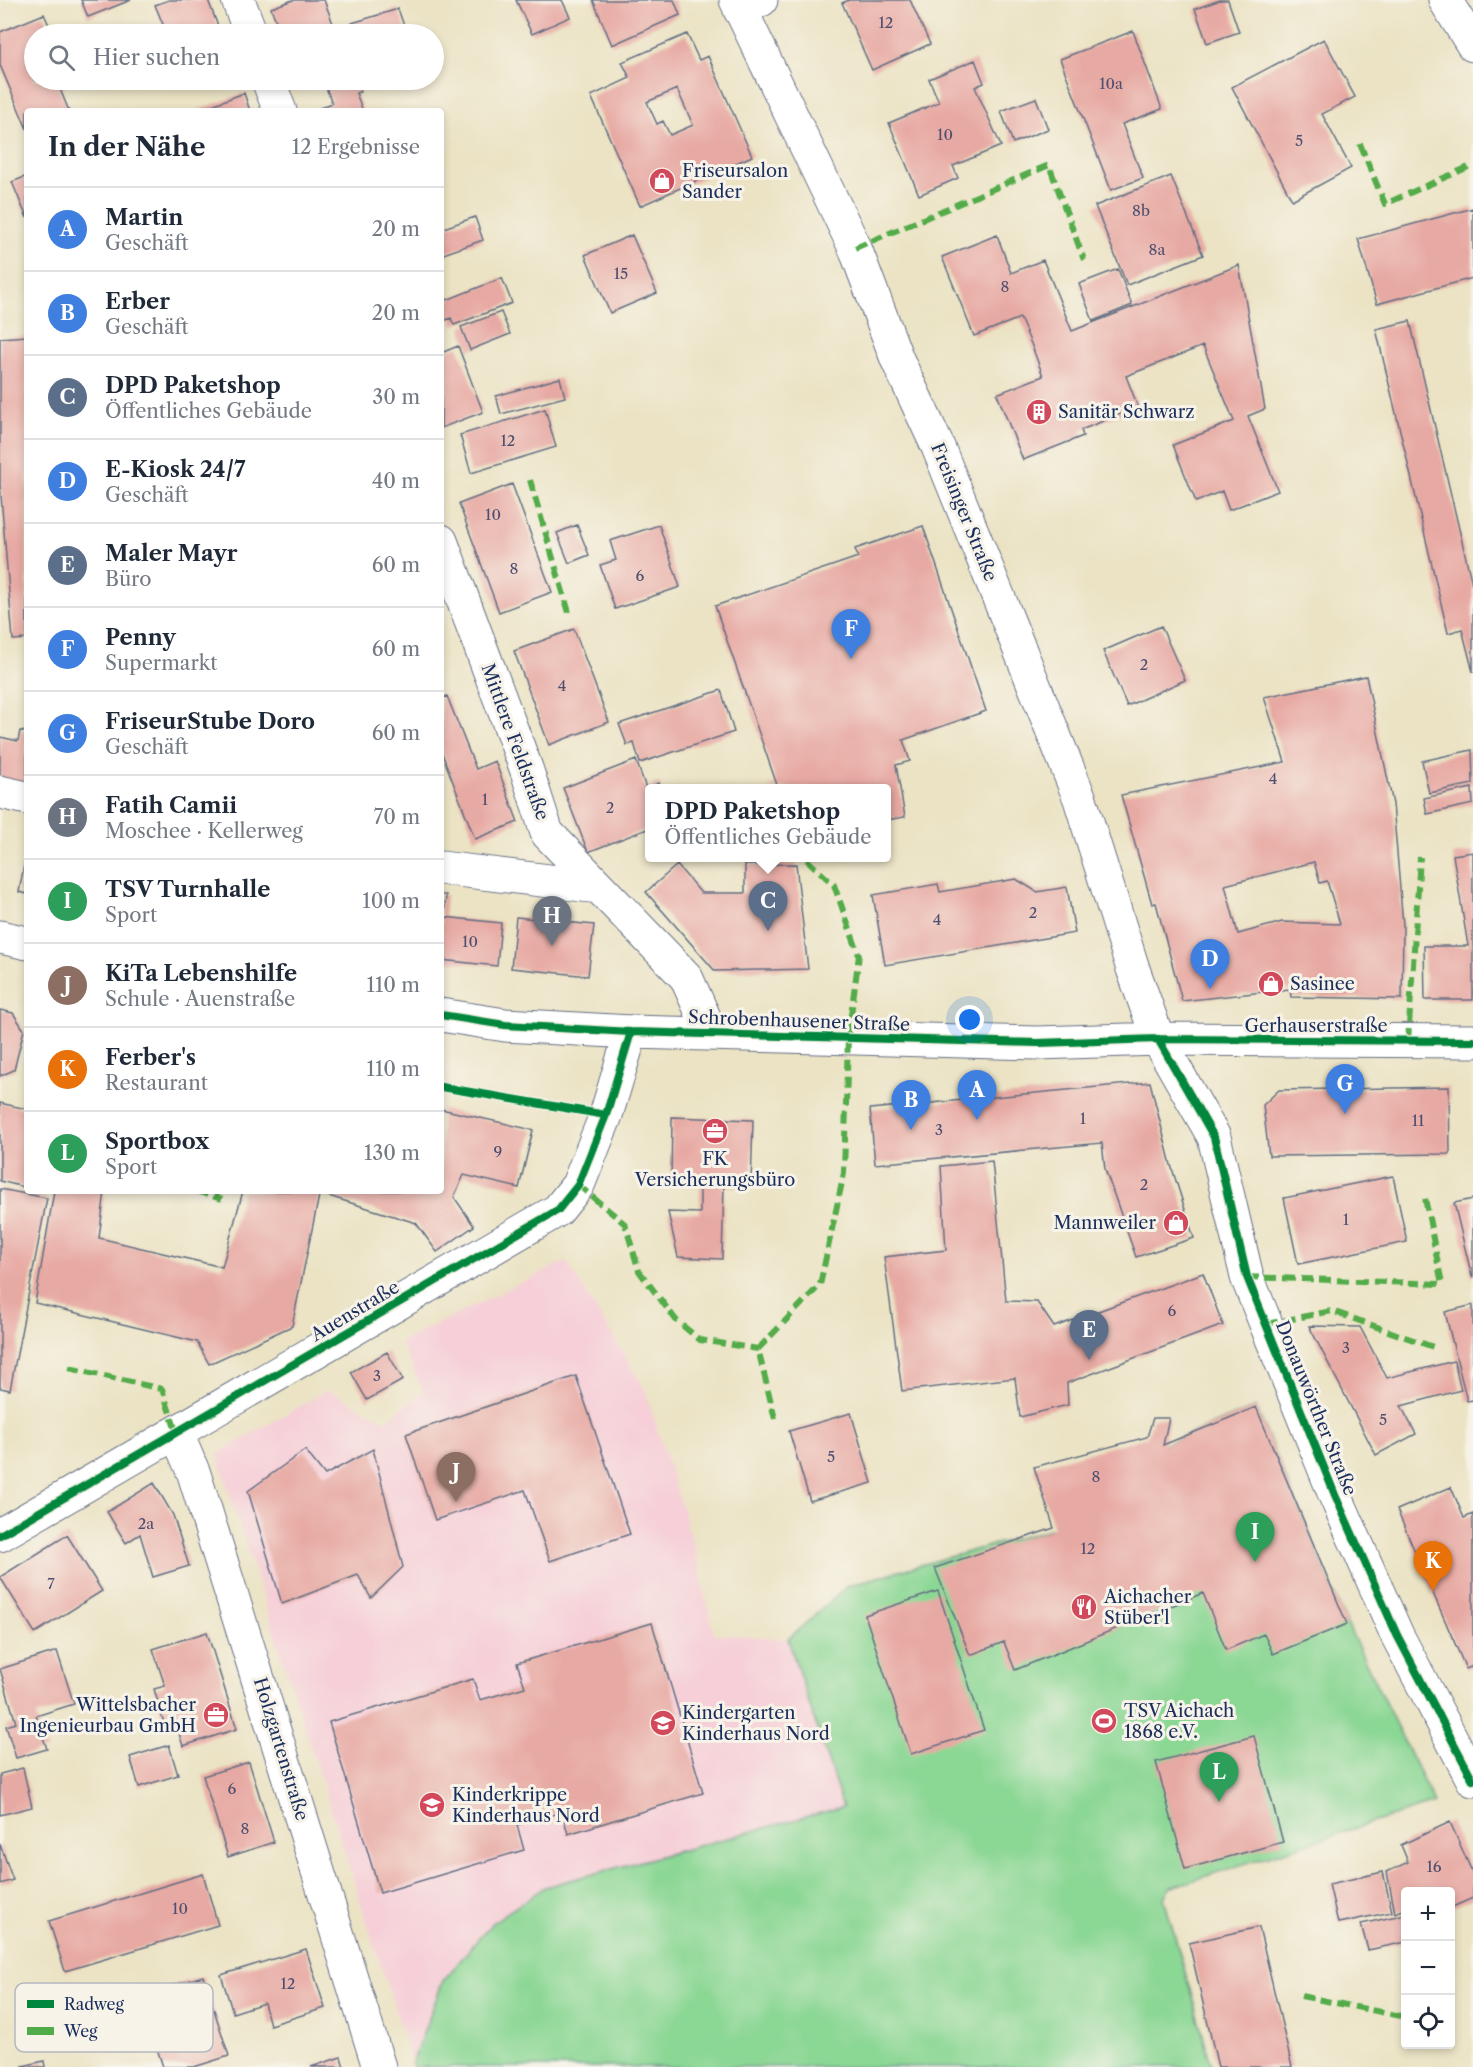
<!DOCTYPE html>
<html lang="de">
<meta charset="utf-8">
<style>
body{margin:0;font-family:"Libre Caslon Text",serif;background:#f2f2f3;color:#1f2937}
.controls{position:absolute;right:18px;bottom:18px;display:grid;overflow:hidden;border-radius:6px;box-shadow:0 3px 9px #0003}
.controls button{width:54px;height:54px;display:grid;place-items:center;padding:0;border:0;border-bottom:2px solid #e0e1e3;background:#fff;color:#1f2937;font:30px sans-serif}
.you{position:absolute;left:970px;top:1020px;width:21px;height:21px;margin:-15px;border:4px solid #fff;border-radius:50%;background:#1a73e8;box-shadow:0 0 0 9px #1a73e833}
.badge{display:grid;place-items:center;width:39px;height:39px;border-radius:50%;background:#0f766e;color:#fff;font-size:20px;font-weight:700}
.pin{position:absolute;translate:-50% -50px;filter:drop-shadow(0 2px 3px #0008)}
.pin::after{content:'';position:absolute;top:32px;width:21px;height:18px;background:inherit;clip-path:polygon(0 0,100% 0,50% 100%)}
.popup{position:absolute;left:645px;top:784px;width:246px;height:78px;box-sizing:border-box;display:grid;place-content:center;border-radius:6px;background:#fff;filter:drop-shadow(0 2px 4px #0005);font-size:20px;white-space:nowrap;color:#747a83}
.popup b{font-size:22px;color:#1f2937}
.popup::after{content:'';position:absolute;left:50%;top:100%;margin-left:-12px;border:12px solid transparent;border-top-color:#fff}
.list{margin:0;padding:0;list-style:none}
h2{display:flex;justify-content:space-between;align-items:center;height:78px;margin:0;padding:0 24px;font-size:26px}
h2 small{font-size:20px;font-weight:400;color:#747a83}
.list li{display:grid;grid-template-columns:39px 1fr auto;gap:18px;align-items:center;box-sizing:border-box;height:84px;padding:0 24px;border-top:2px solid #e0e1e3}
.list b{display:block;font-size:22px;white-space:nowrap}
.list p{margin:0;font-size:20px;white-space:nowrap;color:#747a83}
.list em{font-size:20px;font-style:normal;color:#747a83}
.icon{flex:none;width:33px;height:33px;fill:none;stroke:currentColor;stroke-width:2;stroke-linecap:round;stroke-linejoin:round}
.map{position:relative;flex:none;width:1473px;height:2067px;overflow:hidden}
.search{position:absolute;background:#fff;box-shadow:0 3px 9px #0003;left:24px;top:24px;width:420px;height:66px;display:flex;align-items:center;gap:15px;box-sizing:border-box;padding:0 21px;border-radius:33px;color:#747a83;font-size:22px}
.panel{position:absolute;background:#fff;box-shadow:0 3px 9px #0003;left:24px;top:108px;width:420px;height:1086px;border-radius:6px}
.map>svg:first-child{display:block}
.built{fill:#f6cfd8}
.green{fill:#8bd794;stroke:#538379;stroke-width:1.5}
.building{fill:#e7a9a3;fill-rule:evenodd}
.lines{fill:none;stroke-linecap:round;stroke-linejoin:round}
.street-casing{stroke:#646e82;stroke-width:35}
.secondary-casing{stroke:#646e82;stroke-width:35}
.street{stroke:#fff;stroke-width:33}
.secondary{stroke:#fff;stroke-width:33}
.quiet{stroke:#52ab49;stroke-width:6;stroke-dasharray:12 6;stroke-linecap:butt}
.cycleway-casing{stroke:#f7f3e8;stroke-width:11}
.cycleway{stroke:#00873e;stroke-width:8}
.labels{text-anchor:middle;stroke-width:6;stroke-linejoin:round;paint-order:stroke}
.number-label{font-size:15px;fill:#4e4e6f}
.poi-label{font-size:18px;fill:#1b2f5e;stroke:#f7f3e8;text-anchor:start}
.street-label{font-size:18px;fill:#1b2f5e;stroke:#f7f3e8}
.key{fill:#f7f3e8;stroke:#b5b8bf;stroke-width:1.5}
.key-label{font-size:16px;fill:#1b2f5e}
</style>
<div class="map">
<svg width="1473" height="2067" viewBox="0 0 1473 2067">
<rect width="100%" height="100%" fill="#f7f3e8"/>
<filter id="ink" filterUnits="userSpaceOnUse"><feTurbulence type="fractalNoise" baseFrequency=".0167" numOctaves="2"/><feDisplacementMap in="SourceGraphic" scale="12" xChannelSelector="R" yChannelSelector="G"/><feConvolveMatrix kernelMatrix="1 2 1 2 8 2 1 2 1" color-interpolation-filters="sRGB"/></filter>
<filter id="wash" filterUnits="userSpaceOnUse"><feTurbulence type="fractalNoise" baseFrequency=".008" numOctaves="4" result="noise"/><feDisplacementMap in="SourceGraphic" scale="24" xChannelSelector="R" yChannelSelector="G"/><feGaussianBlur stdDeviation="1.35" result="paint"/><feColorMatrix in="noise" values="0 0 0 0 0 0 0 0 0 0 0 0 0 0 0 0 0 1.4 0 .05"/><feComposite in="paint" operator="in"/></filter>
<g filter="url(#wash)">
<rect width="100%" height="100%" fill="#ebe3c4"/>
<path class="built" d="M566,1261L644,1387L695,1550L714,1634L788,1639L843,1807L545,1887L443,1981L412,2063L217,1454L328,1390L386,1421L423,1391L400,1342Z"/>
<path class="green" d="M1256,1407L1347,1624L1434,1803L1169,1888L1164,1898L1212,2067H413L412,2063L443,1981L492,1923L545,1887L843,1807L788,1639L849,1585L1054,1528L1163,1445Z"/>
<g id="blocks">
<path class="building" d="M81,0H131L88,17Z
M169,0H208L221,34H167L155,5Z
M293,0H324L337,34H281L271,8Z
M516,0H562L570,17L532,34Z
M593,0H674L680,15L612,45Z
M849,0H910L930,44L872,70L842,3Z
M1220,0H1228L1239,32L1207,43L1195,9Z
M398,9L407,34H356L352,23Z
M44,14L53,34H34V80H72L73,83L60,89L69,111H27V129L0,65V32Z
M1133,31L1162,109L1122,124L1143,178L1111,190L1060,59Z
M687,34L699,60L708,56L752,156L640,206L591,96L630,78L622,62ZM677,89L693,125L670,135L663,121L657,124L647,102Z
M1324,39L1355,97L1322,114L1351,168L1292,200L1232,87Z
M975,60L984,83L975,87L1001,146L953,166L958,178L919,195L889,123L939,102L929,79Z
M323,80H359L360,92L356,93L363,111H313L332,103Z
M244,93L250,111H196Z
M1036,98L1048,129L1013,143L1001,111Z
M27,176V218L12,182Z
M1171,176L1203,255L1127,285L1095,206Z
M1473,208V278L1377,304L1358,239Z
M475,217L483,240L441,255V229Z
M632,235L657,293L610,313L585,255Z
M997,235L1011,273L1043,260L1072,331L1239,265L1265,409L1248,416L1278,491L1229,510L1222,491L1196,502L1173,445L1234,421L1203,346L1126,376L1138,407L1081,430L1083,436L1023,460L997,394L1043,376L1032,346L1020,318L974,336L942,257Z
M1118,269L1132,305L1093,321L1079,284Z
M502,278L512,303L454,325L451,318L441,322V294L444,301Z
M501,312L510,334L470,350L461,327Z
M1410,321L1473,588V672L1462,629L1448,633L1376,329Z
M27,336V639L13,640L0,484V338Z
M458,346L483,412L441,428V353Z
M560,378L565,397L501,414L496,396Z
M545,409L556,447L471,473L460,435Z
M512,484L552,592L499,612L459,504Z
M577,525L589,555L569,563L557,533Z
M659,525L680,587L615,609L600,565L616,560L610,541Z
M923,526L986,711L903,740L910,761L896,765L905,817L886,820V788H766L777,785L715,606L858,557L855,549Z
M1161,626L1185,680L1127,706L1103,651Z
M574,629L609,722L549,745L514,651Z
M1366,676L1393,804L1403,925L1402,999L1291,997L1290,989L1182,1001L1156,903L1152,904L1121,795L1285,762L1264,697ZM1314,862L1320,883L1327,881L1340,924L1282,922L1238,934L1225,885Z
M721,690L734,732L640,763L634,743L627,745L619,724Z
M447,696L476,769L495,761L518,822L475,839L441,751V699Z
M20,731L27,732V786L0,779V737L18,741Z
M1472,750L1473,784L1429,793L1422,761Z
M636,760L646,788L659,783L661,788H650V828L588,852L563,788Z
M1472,788L1473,804L1427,814L1424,798Z
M1473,852V1000H1425L1424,946H1468L1453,855Z
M26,855H27V894L19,892Z
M796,864L808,969L715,971L646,892L677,865L701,893H745V865Z
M1016,879L1037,892L1067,887L1075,933L885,965L873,895L938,884L940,892Z
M441,895H446L444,917L501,923L497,966L441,960Z
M516,917L594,925L588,976L511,968Z
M0,1010L13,1013L24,1030L14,1070L0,1076Z
M1150,1082L1171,1165L1194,1238L1136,1257L1105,1169L1102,1143L875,1164L870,1109Z
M1449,1087L1450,1154L1269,1156L1263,1105L1279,1090Z
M0,1103L27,1109V1188L0,1181Z
M441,1109L533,1130L519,1188L464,1175L454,1197L474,1226L437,1252L416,1223L322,1194L323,1191H441Z
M672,1117L753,1120L751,1187L724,1186L722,1259L678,1257L668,1212L700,1213V1183L671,1182Z
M992,1161L1006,1301L1037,1302L1054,1327L1203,1273L1223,1325L1067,1383L1068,1405L1020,1417L1015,1378L902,1391L884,1257L946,1250L941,1166Z
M1393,1176L1407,1242L1298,1264L1284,1198Z
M0,1189L47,1198L10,1390L0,1388Z
M54,1191H105L99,1238L222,1267L243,1191H320L292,1326L209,1364L197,1342L35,1303Z
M1473,1199V1277H1472L1454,1203Z
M1473,1305V1400L1467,1401L1445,1312Z
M1309,1326L1360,1327L1387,1378L1454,1361L1461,1390L1401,1406L1416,1434L1376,1455Z
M387,1352L403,1380L367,1400L351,1372Z
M576,1376L630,1534L550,1561L525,1490L435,1520L406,1434Z
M1256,1407L1347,1624L1273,1654L1264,1634L1226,1650L1203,1593L1015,1670L1004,1642L970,1655L935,1568L1054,1528L1034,1467L1147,1437L1153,1418H1169L1163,1445Z
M851,1413L872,1483L810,1501L789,1431Z
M373,1449L403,1567L371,1598L358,1575L282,1604L248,1491L305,1450L325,1475Z
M154,1483L173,1515L189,1566L153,1577L140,1534L126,1543L107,1512Z
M1451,1487L1464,1518L1473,1514V1666L1466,1669L1397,1510Z
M67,1535L102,1591L35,1633L0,1577Z
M938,1591L984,1730L911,1754L865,1615Z
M652,1623L703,1793L568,1834L562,1812L517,1825L524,1850L380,1893L329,1722L473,1679L480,1700L525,1687L517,1663Z
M207,1632L237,1729L183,1746L175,1720L164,1723L154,1689L165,1686L153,1649Z
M57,1651L74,1704L36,1716L47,1749L16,1758L6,1726L16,1723L0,1669Z
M1254,1736L1283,1842L1185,1869L1156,1762Z
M169,1745L178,1775L139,1787L130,1757Z
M249,1762L274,1842L228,1857L203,1776Z
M23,1768L32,1807L0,1815V1774Z
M1450,1822L1473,1874V1898L1450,1908V1892H1406V1909L1395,1913L1387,1872L1408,1862L1401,1845Z
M0,1844L13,1880L0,1884Z
M1383,1872L1392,1912L1338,1923L1329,1884Z
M203,1874L218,1925L65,1971L49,1921Z
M1406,1914V1942L1368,1950L1361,1924Z
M1259,1927L1292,2067H1218L1189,1943Z
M306,1949L325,2008L270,2025L264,2003L233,2013L221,1975Z
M203,1976L229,2056L194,2067H163L140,1996Z
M82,1990L88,2010L54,2022L47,2002Z
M341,2057L344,2067H311Z
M44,2061L45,2067H24L23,2066Z"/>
</g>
</g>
<g filter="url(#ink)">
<use href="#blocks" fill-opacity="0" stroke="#646e82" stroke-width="1.5"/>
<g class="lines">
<g class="street-casing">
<path id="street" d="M238,0L251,34
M1445,0L1473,45
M740,10L761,0
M268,80L280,111
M441,541L527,771L547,833L686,977L711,1033
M0,792L27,798
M441,868L599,887
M177,1434L194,1474L379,2067
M0,1535L558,1210L578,1185L606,1115L631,1032"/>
</g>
<g class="secondary-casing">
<path id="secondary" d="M736,0L855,248L897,359L938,447L1080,799L1133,969L1158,1039L1214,1137L1247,1277L1335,1495L1397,1635L1473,1780
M0,937L27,943
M441,1015L505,1025L631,1032L1038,1043L1158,1039L1473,1041"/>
</g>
<use href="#street" class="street"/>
<use href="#secondary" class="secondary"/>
<path class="quiet" d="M1360,144L1385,204L1473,165
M855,248L1049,165L1084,260
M530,480L570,616
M1408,1041L1420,857
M578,1185L625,1224L639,1271L676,1320L700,1340L758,1349
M196,1191L222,1199
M1247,1277L1442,1284L1424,1193
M1266,1324L1332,1311L1436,1348
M69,1368L162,1389L177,1434
M775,1419L758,1349L820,1285L844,1173L848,1037L859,955L834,885L805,858
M1301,1996L1406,2017"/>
<g class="cycleway-casing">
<path id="cycleway" d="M441,1015L505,1025L631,1032L1038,1043L1158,1039L1473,1041
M1158,1039L1214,1137L1247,1277L1335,1495L1397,1635L1473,1780
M441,1087L606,1115
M0,1535L558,1210L578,1185L606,1115L631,1032"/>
</g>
<use href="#cycleway" class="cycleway"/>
</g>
</g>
<defs>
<g id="shop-disc" transform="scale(1.35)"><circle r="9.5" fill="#d1495b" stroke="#f7f3e8"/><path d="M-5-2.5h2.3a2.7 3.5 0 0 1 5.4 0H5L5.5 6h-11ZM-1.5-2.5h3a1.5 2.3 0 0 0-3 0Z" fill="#fff"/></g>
<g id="building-disc" transform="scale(1.35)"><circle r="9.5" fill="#d1495b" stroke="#f7f3e8"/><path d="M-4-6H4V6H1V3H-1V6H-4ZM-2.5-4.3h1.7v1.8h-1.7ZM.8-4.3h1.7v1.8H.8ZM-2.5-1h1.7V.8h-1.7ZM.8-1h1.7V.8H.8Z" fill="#fff"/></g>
<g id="office-disc" transform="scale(1.35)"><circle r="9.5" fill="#d1495b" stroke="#f7f3e8"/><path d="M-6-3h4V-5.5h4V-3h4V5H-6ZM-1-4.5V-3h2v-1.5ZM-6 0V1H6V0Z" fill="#fff"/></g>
<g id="restaurant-disc" transform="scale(1.35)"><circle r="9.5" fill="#d1495b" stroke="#f7f3e8"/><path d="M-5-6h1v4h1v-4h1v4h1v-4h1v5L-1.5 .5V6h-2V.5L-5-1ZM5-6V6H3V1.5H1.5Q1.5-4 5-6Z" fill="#fff"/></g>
<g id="stadium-disc" transform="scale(1.35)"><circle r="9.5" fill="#d1495b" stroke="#f7f3e8"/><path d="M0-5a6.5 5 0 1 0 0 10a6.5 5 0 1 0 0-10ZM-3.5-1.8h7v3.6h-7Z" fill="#fff"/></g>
<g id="school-disc" transform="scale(1.35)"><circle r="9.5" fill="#d1495b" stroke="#f7f3e8"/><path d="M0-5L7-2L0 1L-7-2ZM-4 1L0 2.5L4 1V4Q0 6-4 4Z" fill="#fff"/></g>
</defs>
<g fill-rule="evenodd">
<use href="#shop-disc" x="662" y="181"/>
<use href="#building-disc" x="1039" y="412"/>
<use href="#shop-disc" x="1271" y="984"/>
<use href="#office-disc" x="715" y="1131"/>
<use href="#shop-disc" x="1176" y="1223"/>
<use href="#restaurant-disc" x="1084" y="1607"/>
<use href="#office-disc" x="216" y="1715"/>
<use href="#stadium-disc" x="1104" y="1721"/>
<use href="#school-disc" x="663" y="1723"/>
<use href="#school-disc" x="432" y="1805"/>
</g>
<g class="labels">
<g class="number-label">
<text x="886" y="28">12</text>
<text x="1111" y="89">10a</text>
<text x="945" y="140">10</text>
<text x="1299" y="146">5</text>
<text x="1141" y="216">8b</text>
<text x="1157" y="255">8a</text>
<text x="621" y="279">15</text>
<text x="1005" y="292">8</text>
<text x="508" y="446">12</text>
<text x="493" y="520">10</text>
<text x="514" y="574">8</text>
<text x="640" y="581">6</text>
<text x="1144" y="670">2</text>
<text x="562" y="691">4</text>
<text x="1273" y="784">4</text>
<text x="485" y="805">1</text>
<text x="610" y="813">2</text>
<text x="1033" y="918">2</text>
<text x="937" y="925">4</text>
<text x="470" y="947">10</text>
<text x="1083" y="1124">1</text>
<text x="1418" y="1126">11</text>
<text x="939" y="1135">3</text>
<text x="498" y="1157">9</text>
<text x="1144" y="1190">2</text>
<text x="1346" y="1225">1</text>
<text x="1172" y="1316">6</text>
<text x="1346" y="1353">3</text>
<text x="377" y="1381">3</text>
<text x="1383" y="1425">5</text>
<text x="831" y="1462">5</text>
<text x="1096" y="1482">8</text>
<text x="146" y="1529">2a</text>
<text x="1088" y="1554">12</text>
<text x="51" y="1589">7</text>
<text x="232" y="1794">6</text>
<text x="245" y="1834">8</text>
<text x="1434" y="1872">16</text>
<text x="180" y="1914">10</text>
<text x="288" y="1989">12</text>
</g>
<g class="poi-label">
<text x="682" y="177">Friseursalon<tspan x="682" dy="21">Sander</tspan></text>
<text x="1058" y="418">Sanitär Schwarz</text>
<text x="1290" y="990">Sasinee</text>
<text x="715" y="1165" text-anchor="middle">FK<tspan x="715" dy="21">Versicherungsbüro</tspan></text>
<text x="1156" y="1229" text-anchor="end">Mannweiler</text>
<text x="1104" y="1603">Aichacher<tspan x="1104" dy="21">Stüber'l</tspan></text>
<text x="196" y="1711" text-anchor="end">Wittelsbacher<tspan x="196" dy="21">Ingenieurbau GmbH</tspan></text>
<text x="1124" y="1717">TSV Aichach<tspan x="1124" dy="21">1868 e.V.</tspan></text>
<text x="682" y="1719">Kindergarten<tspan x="682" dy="21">Kinderhaus Nord</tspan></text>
<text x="452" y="1801">Kinderkrippe<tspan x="452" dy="21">Kinderhaus Nord</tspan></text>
</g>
<g class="street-label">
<text transform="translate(964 512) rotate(68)" y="6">Freisinger Straße</text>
<text transform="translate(515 742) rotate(70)" y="6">Mittlere Feldstraße</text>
<text transform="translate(799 1021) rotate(2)" y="6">Schrobenhausener Straße</text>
<text x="1316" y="1032">Gerhauserstraße</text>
<text transform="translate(355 1311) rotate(-31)" y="6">Auenstraße</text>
<text transform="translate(1316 1408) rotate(68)" y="6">Donauwörther Straße</text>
<text transform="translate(281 1749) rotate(73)" y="6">Holzgartenstraße</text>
</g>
</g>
<rect x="15" y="1983" width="198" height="69" rx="9" class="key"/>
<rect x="27" y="2000" width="27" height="8" fill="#00873e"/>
<rect x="27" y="2027" width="27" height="8" fill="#52ab49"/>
<g class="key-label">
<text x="64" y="2010">Radweg</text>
<text x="64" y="2037">Weg</text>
</g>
</svg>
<div class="controls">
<button>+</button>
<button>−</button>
<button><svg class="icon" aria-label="locate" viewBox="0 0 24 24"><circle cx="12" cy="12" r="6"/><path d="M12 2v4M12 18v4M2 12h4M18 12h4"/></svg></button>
</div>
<div class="you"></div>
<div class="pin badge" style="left:977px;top:1120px;background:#3f7fe0">A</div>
<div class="pin badge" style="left:911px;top:1130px;background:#3f7fe0">B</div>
<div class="pin badge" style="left:768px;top:931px;background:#5c6f8a">C</div>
<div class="popup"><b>DPD Paketshop</b>Öffentliches Gebäude</div>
<div class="pin badge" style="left:1210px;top:989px;background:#3f7fe0">D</div>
<div class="pin badge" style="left:1089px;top:1360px;background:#5c6f8a">E</div>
<div class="pin badge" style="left:851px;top:659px;background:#3f7fe0">F</div>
<div class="pin badge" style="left:1345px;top:1114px;background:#3f7fe0">G</div>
<div class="pin badge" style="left:552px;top:946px;background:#6b7280">H</div>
<div class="pin badge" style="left:1255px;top:1562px;background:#2e9e5b">I</div>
<div class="pin badge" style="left:456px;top:1502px;background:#8d6e63">J</div>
<div class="pin badge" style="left:1433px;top:1591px;background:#e8710a">K</div>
<div class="pin badge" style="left:1219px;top:1802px;background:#2e9e5b">L</div>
<div class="search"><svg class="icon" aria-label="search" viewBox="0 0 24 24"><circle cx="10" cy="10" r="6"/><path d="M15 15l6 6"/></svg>Hier suchen</div>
<section class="panel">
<h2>In der Nähe<small>12 Ergebnisse</small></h2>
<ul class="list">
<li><span class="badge" style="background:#3f7fe0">A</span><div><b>Martin</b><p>Geschäft</p></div><em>20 m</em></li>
<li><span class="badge" style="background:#3f7fe0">B</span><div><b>Erber</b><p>Geschäft</p></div><em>20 m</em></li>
<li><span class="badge" style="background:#5c6f8a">C</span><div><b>DPD Paketshop</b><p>Öffentliches Gebäude</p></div><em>30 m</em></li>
<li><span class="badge" style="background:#3f7fe0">D</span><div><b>E-Kiosk 24/7</b><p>Geschäft</p></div><em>40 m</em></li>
<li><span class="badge" style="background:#5c6f8a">E</span><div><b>Maler Mayr</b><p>Büro</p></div><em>60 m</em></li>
<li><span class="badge" style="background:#3f7fe0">F</span><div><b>Penny</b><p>Supermarkt</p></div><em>60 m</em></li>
<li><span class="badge" style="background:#3f7fe0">G</span><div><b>FriseurStube Doro</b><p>Geschäft</p></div><em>60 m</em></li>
<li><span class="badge" style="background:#6b7280">H</span><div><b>Fatih Camii</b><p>Moschee · Kellerweg</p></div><em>70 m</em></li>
<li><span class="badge" style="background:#2e9e5b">I</span><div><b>TSV Turnhalle</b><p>Sport</p></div><em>100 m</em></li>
<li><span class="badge" style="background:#8d6e63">J</span><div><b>KiTa Lebenshilfe</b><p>Schule · Auenstraße</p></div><em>110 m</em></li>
<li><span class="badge" style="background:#e8710a">K</span><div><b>Ferber's</b><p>Restaurant</p></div><em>110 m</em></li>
<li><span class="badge" style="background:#2e9e5b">L</span><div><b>Sportbox</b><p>Sport</p></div><em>130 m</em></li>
</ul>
</section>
</div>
